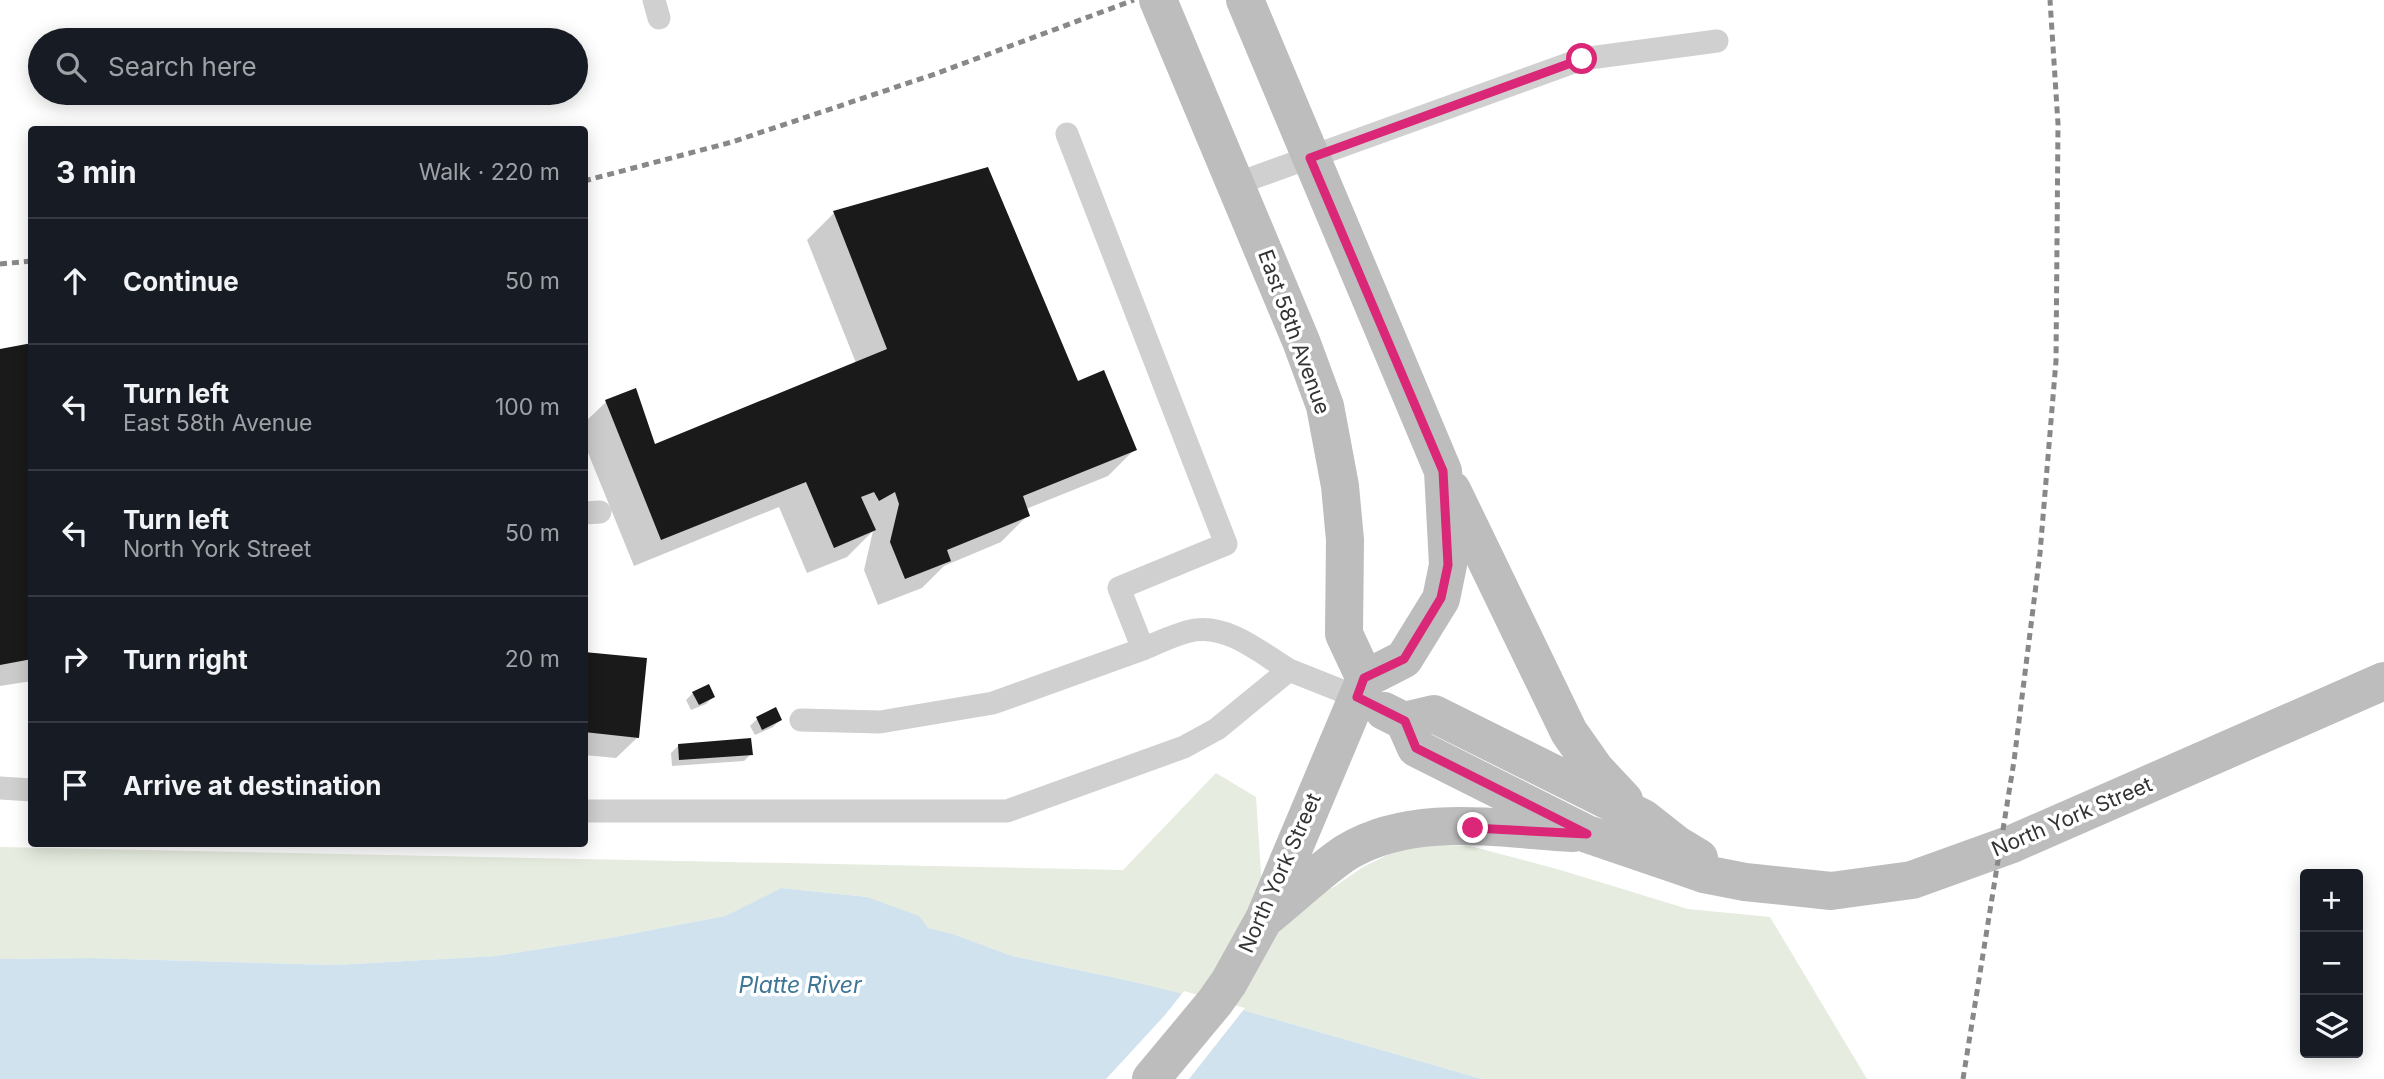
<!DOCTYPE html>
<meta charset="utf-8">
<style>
body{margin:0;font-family:Inter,sans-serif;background:#242831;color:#f1f3f6}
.controls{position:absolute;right:21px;bottom:21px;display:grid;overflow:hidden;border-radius:7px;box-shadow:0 4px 18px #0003}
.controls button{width:63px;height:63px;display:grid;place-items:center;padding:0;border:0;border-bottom:2px solid #363941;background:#171b24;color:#f1f3f6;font:35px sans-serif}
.stop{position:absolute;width:21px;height:21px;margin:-16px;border:5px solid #db2777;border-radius:50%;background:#fff}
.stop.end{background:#db2777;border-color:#fff;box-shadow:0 2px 7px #0008}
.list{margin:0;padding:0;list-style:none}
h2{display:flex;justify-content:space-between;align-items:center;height:91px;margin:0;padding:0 28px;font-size:30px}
h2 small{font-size:23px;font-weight:400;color:#9ea1a6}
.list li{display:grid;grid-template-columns:46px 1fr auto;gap:21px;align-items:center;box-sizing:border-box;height:126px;padding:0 28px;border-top:2px solid #363941}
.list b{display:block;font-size:26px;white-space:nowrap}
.list p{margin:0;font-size:23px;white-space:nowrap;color:#9ea1a6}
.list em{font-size:23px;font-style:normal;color:#9ea1a6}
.icon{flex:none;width:38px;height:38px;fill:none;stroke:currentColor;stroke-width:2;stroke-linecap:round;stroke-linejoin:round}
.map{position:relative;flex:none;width:2384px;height:1079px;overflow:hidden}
.search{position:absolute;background:#171b24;box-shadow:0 4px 18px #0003;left:28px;top:28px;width:560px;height:77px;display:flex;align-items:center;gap:18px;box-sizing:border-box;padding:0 24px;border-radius:38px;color:#9ea1a6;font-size:26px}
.panel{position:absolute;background:#171b24;box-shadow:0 4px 18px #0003;left:28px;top:126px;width:560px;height:721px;border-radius:7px}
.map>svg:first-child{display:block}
.green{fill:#e6ecdf}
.water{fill:#cfe2ee}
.pier{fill:#fff}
.shadow{fill:#0003}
.building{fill:#1a1a1a}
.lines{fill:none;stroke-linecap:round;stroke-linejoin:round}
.service{stroke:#d0d0d0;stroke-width:23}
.secondary{stroke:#bdbdbd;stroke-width:38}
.rail{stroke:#888;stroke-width:5;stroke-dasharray:7 5;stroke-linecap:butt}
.route{stroke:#db2777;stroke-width:9}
.labels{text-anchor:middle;stroke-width:7;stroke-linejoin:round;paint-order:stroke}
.street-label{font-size:21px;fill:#333;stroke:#fff}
.water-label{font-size:23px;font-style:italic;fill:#3f7597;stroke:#fff}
</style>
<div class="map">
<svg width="2384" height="1079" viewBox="0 0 2384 1079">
<rect width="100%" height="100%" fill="#fff"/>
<path class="green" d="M1216,773L1256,797L1264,919L1334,887L1363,867L1402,848L1436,845L1470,846L1557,869L1688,909L1770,917L1867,1079H1482L1215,1002L1212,1006L1130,981L1012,956L953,934L927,928L867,897L781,888L725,916L609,938L496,956L334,965L91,958L0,959V847L1123,870Z"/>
<path class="water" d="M781,888L867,897L919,916L928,928L953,934L1012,956L1130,981L1215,1002L1482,1079H0V959L91,958L334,965L496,956L609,938L725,916Z"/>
<path class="pier" d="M1184,991L1245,1008L1189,1079H1106L1165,1015Z"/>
<path class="shadow" d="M834,213L1077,383L1135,449L1108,476L1026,509L1028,515L1001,542L944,566L922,588L878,605L864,570L873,531L847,557L807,573L779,507L634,566L584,443V423L606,402L654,446L856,363L807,240Z
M32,345V681L0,686V350Z
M584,654L638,737L616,758L584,755Z
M693,693L713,697L706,704L691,710L686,700Z
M757,719L780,720L773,727L755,735L750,726Z
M678,746L751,754L744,761L672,766L671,753Z"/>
<path class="building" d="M988,167L1078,381L1104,370L1137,450L1023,496L1030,516L947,550L951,561L905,579L890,542L899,504L895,492L879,501L874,492L861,497L876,530L834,548L806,482L661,540L605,400L636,388L655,444L887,349L833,211Z
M32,343V659L0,665V349Z
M584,652L647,658L639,738L584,732Z
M709,684L715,697L699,705L692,692Z
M776,707L782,720L762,730L756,717Z
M751,738L753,755L679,760L678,744Z"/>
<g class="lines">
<path class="service" d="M654,0L659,18
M1236,184L1582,59L1717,41
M584,513L600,512
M1143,649C1160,642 1177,633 1195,630C1229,625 1261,653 1289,670
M801,720L880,722L993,703L1143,649L1119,588L1226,544L1067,134
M0,788L32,790
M584,811H1007L1184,747L1217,729L1289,670L1357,697"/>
<path class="secondary" d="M1158,0L1301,341L1325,406L1340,486L1345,540L1344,634L1365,679
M1452,490L1569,732L1595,769L1624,800
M1384,711L1404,721L1434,714L1643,818L1676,844L1699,858
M1404,721L1416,748L1587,834L1678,865L1704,874L1745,882L1831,891L1912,880L2012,844L2384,681
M1268,916C1292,897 1322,868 1347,852C1414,812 1499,829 1573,833
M1151,1079L1215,1002L1229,982L1264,919L1365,679L1404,659L1441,599L1448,565L1443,471L1245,0"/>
<path class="rail" d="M584,181L732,142L935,74L1134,0
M0,264L32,261
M1963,1079L2014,761L2040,553L2056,361L2058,124L2050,0"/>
</g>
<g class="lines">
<path class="route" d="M1473,828L1587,834L1416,748L1405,721L1357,697L1364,678L1404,659L1441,598L1448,565L1443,471L1310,158L1582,59"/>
</g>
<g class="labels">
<g class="street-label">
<text transform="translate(1294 332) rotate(70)" y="7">East 58th Avenue</text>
<text transform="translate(2072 817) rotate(-23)" y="7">North York Street</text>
<text transform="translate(1280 873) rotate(-66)" y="7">North York Street</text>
</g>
<g class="water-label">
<text x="800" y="993">Platte River</text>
</g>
</g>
</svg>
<div class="controls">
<button>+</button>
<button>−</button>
<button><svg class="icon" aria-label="layers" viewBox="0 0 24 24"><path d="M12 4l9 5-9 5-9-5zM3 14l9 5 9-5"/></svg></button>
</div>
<div class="stop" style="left:1582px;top:59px"></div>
<div class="stop end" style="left:1473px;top:828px"></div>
<div class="search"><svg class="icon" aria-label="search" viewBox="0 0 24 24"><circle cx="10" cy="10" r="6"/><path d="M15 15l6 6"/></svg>Search here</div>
<section class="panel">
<h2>3 min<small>Walk · 220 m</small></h2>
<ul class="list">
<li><svg class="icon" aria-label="ahead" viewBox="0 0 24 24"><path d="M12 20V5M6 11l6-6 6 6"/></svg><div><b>Continue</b></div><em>50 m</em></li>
<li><svg class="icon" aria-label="left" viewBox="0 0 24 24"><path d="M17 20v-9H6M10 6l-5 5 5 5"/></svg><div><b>Turn left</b><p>East 58th Avenue</p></div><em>100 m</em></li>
<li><svg class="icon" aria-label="left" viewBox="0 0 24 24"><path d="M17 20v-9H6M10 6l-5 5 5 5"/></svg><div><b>Turn left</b><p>North York Street</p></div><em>50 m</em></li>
<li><svg class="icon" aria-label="right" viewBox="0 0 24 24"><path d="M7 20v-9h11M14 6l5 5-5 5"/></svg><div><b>Turn right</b></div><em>20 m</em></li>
<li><svg class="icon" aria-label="arrive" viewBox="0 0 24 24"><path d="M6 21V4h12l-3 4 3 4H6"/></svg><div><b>Arrive at destination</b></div></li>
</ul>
</section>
</div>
